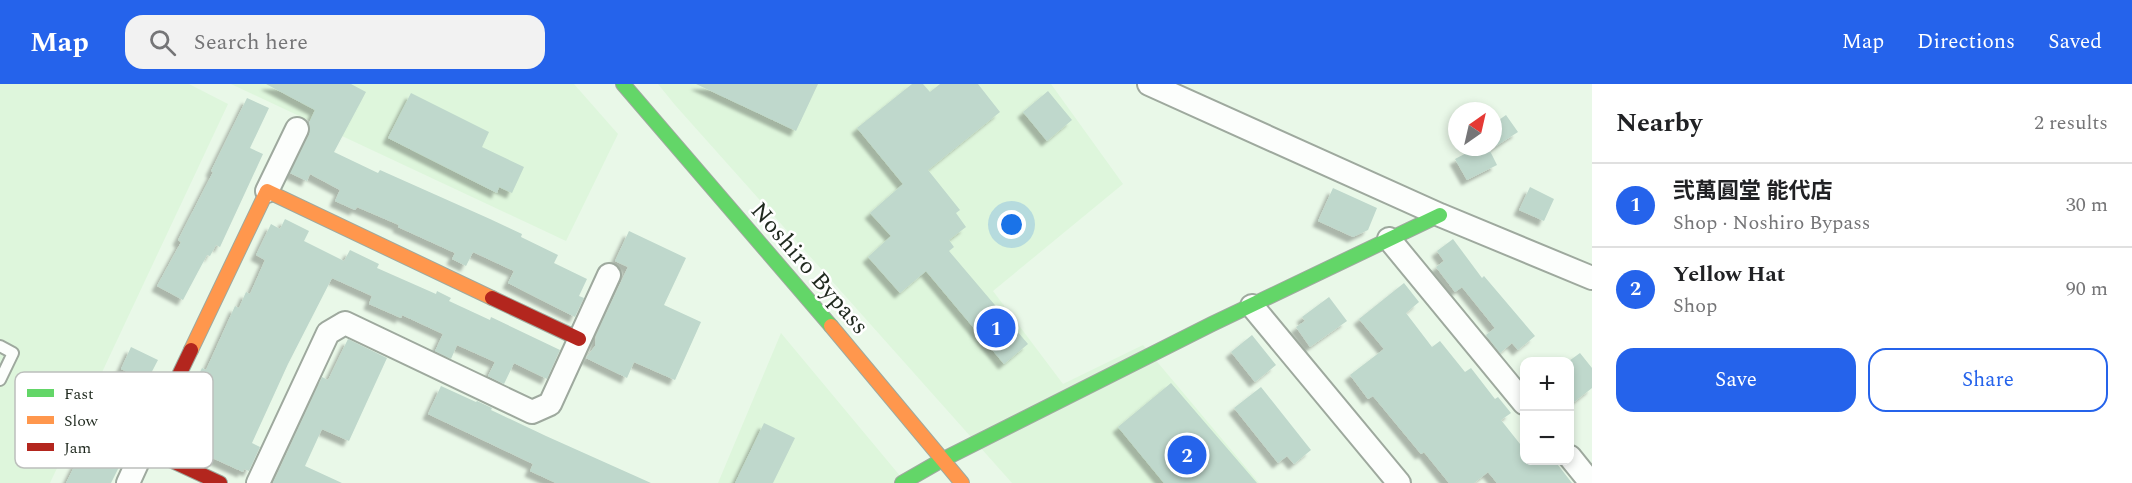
<!DOCTYPE html>
<meta charset="utf-8">
<style>
body{margin:0;font-family:Spectral,"Noto Sans JP",serif;background:#f2f2f2;color:#202124}
.controls{position:absolute;right:18px;bottom:18px;display:grid;overflow:hidden;border-radius:12px;box-shadow:0 3px 9px #0003}
.controls button{width:54px;height:54px;display:grid;place-items:center;padding:0;border:0;border-bottom:2px solid #e0e0e0;background:#fff;color:#202124;font:30px sans-serif}
.compass{position:absolute;left:1448px;top:18px;width:54px;height:54px;border-radius:50%;background:#fff;box-shadow:0 3px 9px #0003;rotate:34deg}
.you{position:absolute;left:1012px;top:141px;width:21px;height:21px;margin:-15px;border:4px solid #fff;border-radius:50%;background:#1a73e8;box-shadow:0 0 0 9px #1a73e833}
.badge{display:grid;place-items:center;width:39px;height:39px;border-radius:50%;background:#2563eb;color:#fff;font-size:20px;font-weight:700}
.pin{position:absolute;translate:-50% -50%;border:3px solid #fff;box-shadow:0 2px 6px #0006}
.list{margin:0;padding:0;list-style:none}
h2{display:flex;justify-content:space-between;align-items:center;height:78px;margin:0;padding:0 24px;font-size:26px}
h2 small{font-size:20px;font-weight:400;color:#757577}
.list li{display:grid;grid-template-columns:39px 1fr auto;gap:18px;align-items:center;box-sizing:border-box;height:84px;padding:0 24px;border-top:2px solid #e0e0e0}
.list b{display:block;font-size:22px;white-space:nowrap}
.list p{margin:0;font-size:20px;white-space:nowrap;color:#757577}
.list em{font-size:20px;font-style:normal;color:#757577}
.actions{display:flex;gap:12px;padding:18px 24px}
.actions a{flex:1;padding:14px 0;border:2px solid #2563eb;border-radius:18px;text-align:center;font-size:21px;color:#2563eb}
.actions .main{background:#2563eb;color:#fff}
.icon{flex:none;width:33px;height:33px;fill:none;stroke:currentColor;stroke-width:2;stroke-linecap:round;stroke-linejoin:round}
.map{position:relative;flex:none;width:1592px;height:399px;overflow:hidden}
header{display:flex;align-items:center;gap:36px;box-sizing:border-box;height:84px;padding:0 30px;background:#2563eb;color:#fff}
header strong{font-size:28px}
nav{display:flex;gap:33px;margin-inline-start:auto;font-size:21px}
.search{width:420px;height:54px;background:#f2f2f2;display:flex;align-items:center;gap:15px;box-sizing:border-box;padding:0 21px;border-radius:18px;color:#757577;font-size:22px}
main{display:flex}
aside{flex:1;background:#fff}
.map>svg:first-child{display:block}
.built{fill:#def6dc}
.building{fill:#bfd8cc;filter:url(#shadow)}
.lines{fill:none;stroke-linecap:round;stroke-linejoin:round}
.lane-casing{stroke:#9ea99e;stroke-width:14}
.street-casing{stroke:#9ea99e;stroke-width:26}
.fast-casing{stroke:#9ea99e;stroke-width:16}
.slow-casing{stroke:#9ea99e;stroke-width:16}
.jam-casing{stroke:#9ea99e;stroke-width:16}
.lane{stroke:#fcfefc;stroke-width:10}
.street{stroke:#fcfefc;stroke-width:22}
.fast{stroke:#63d668;stroke-width:14}
.slow{stroke:#ff974d;stroke-width:14}
.jam{stroke:#b3261e;stroke-width:14}
.labels{text-anchor:middle;stroke-width:5;stroke-linejoin:round;paint-order:stroke}
.street-label{font-size:24px;fill:#1f291e;stroke:#fff}
.key{fill:#fff;stroke:#bcbfbc;stroke-width:1.5}
.key-label{font-size:16px;fill:#1f291e}
</style>
<header>
<strong>Map</strong>
<div class="search"><svg class="icon" aria-label="search" viewBox="0 0 24 24"><circle cx="10" cy="10" r="6"/><path d="M15 15l6 6"/></svg>Search here</div>
<nav><a>Map</a><a>Directions</a><a>Saved</a></nav>
</header>
<main>
<div class="map">
<svg width="1592" height="399" viewBox="0 0 1592 399">
<defs>
<filter id="shadow"><feDropShadow dx="-5.5" dy="5.5" stdDeviation="1.5" flood-color="#0004"/></filter>
</defs>
<rect width="100%" height="100%" fill="#e9f8e8"/>
<path class="built" d="M0,0H189L228,20L50,399H0Z
M231,0H574L618,50L566,157Z
M658,0H1051L1123,100L993,207L1063,300L1143,261L1259,399H1012L675,21Z
M781,249L906,399H718Z"/>
<path class="building" d="M266,0H351L366,8L334,68L378,89L380,86L490,135L522,150L521,153L558,171L554,179L587,195L579,212L584,214L575,233L508,199L514,187L473,168L466,182L452,175L455,169L398,143L399,141L357,123L355,126L335,117L340,106L310,90L307,97L290,89L309,51L310,45L309,39L315,26Z
M696,0H818L796,47Z
M912,0H923L930,8L940,0H978L1000,28L928,86L960,126L956,129L966,143L949,156L954,163L949,167L1028,260L1004,280L926,187L900,209L868,173L891,152L870,129L903,100L857,44Z
M1048,7L1072,36L1047,57L1023,28Z
M411,9L489,48L482,63L524,83L512,109L499,103L497,109L388,54Z
M247,14L269,24L250,64L263,70L220,163L216,161L210,172L207,171L183,216L157,202L181,158L178,156L213,88L211,87Z
M1506,31L1518,48L1493,64V40Z
M1478,63H1488L1497,81L1467,96L1455,75Z
M1530,103L1554,115L1544,137L1519,126Z
M1333,104L1377,124L1368,146L1353,153L1318,137Z
M285,135L309,147L304,157L344,177L350,166L379,180L377,184L436,210L437,207L451,214L449,217L490,236L491,233L560,266L547,295L514,279L504,300L488,292L495,278L457,261L451,275L435,267L443,250L402,231L401,234L369,220L372,212L332,194L288,280L252,359L260,363L249,387L244,385L243,388L208,372L209,368L178,352L201,303L194,300L202,284L206,286L235,222L239,224L246,208L250,210L265,176L256,171L271,140L280,145Z
M629,147L686,174L664,221L701,238L675,296L634,278L627,294L586,274L595,262L596,251L628,183L615,177Z
M1453,155L1482,194L1484,192L1535,252L1518,266L1512,259L1500,269L1486,251L1495,244L1462,203L1455,208L1436,183L1444,177L1437,167Z
M1404,199L1419,218L1406,229L1432,263L1440,257L1465,288L1471,284L1495,315L1498,313L1511,329L1501,336L1524,365V376H1554L1572,399H1497L1488,388L1474,399H1449L1424,368L1421,370L1373,312L1368,315L1350,291L1384,265L1359,235Z
M1329,213L1347,237L1310,263L1296,243L1305,237L1302,233Z
M1252,251L1276,281L1255,298L1231,268Z
M348,255L387,274L349,357L322,345L305,382L342,399H273L322,293L328,296Z
M131,263L158,276L147,297L121,285Z
M1580,269L1592,284V304L1569,322V277Z
M1171,299L1257,399H1164L1118,343Z
M441,302L476,318L477,317L492,324L491,326L546,352L651,399H556L530,387L533,380L428,330Z
M1261,303L1311,366L1294,380L1287,372L1278,379L1234,324Z
M764,339L795,354L773,399H735Z
M87,357L123,375L111,399H66Z"/>
<g class="lines">
<g class="lane-casing">
<path id="lane" d="M0,262L13,269L0,296"/>
</g>
<g class="street-casing">
<path id="street" d="M1149,0L1440,131L1592,194
M267,107L297,45
M1389,155L1524,319
M1252,222L1399,399
M97,341L144,364L128,399
M1570,373L1591,399
M258,399L328,249L345,239L532,328L550,320L609,191"/>
</g>
<g class="fast-casing">
<path id="fast" d="M623,0L831,242
M902,399L942,376L1212,240L1440,131"/>
</g>
<g class="slow-casing">
<path id="slow" d="M831,242L962,399
M191,266L267,107L492,214"/>
</g>
<g class="jam-casing">
<path id="jam" d="M492,214L579,255
M191,266L144,364L220,399"/>
</g>
<use href="#lane" class="lane"/>
<use href="#street" class="street"/>
<use href="#fast" class="fast"/>
<use href="#slow" class="slow"/>
<use href="#jam" class="jam"/>
</g>
<g class="labels">
<g class="street-label">
<text transform="translate(810 184) rotate(49)" y="8">Noshiro Bypass</text>
</g>
</g>
<rect x="15" y="288" width="198" height="96" rx="9" class="key"/>
<rect x="27" y="305" width="27" height="8" fill="#63d668"/>
<rect x="27" y="332" width="27" height="8" fill="#ff974d"/>
<rect x="27" y="359" width="27" height="8" fill="#b3261e"/>
<g class="key-label">
<text x="64" y="315">Fast</text>
<text x="64" y="342">Slow</text>
<text x="64" y="369">Jam</text>
</g>
</svg>
<div class="controls">
<button>+</button>
<button>−</button>
</div>
<svg class="compass" viewBox="-18 -18 36 36"><path d="M0-13l5 13h-10z" fill="#e53935"/><path d="M0 13l5-13h-10z" fill="#757577"/></svg>
<div class="you"></div>
<div class="pin badge" style="left:996px;top:244px">1</div>
<div class="pin badge" style="left:1187px;top:371px">2</div>
</div>
<aside>
<h2>Nearby<small>2 results</small></h2>
<ul class="list">
<li><span class="badge">1</span><div><b>弐萬圓堂 能代店</b><p>Shop · Noshiro Bypass</p></div><em>30 m</em></li>
<li><span class="badge">2</span><div><b>Yellow Hat</b><p>Shop</p></div><em>90 m</em></li>
</ul>
<div class="actions"><a class="main">Save</a><a>Share</a></div>
</aside>
</main>
